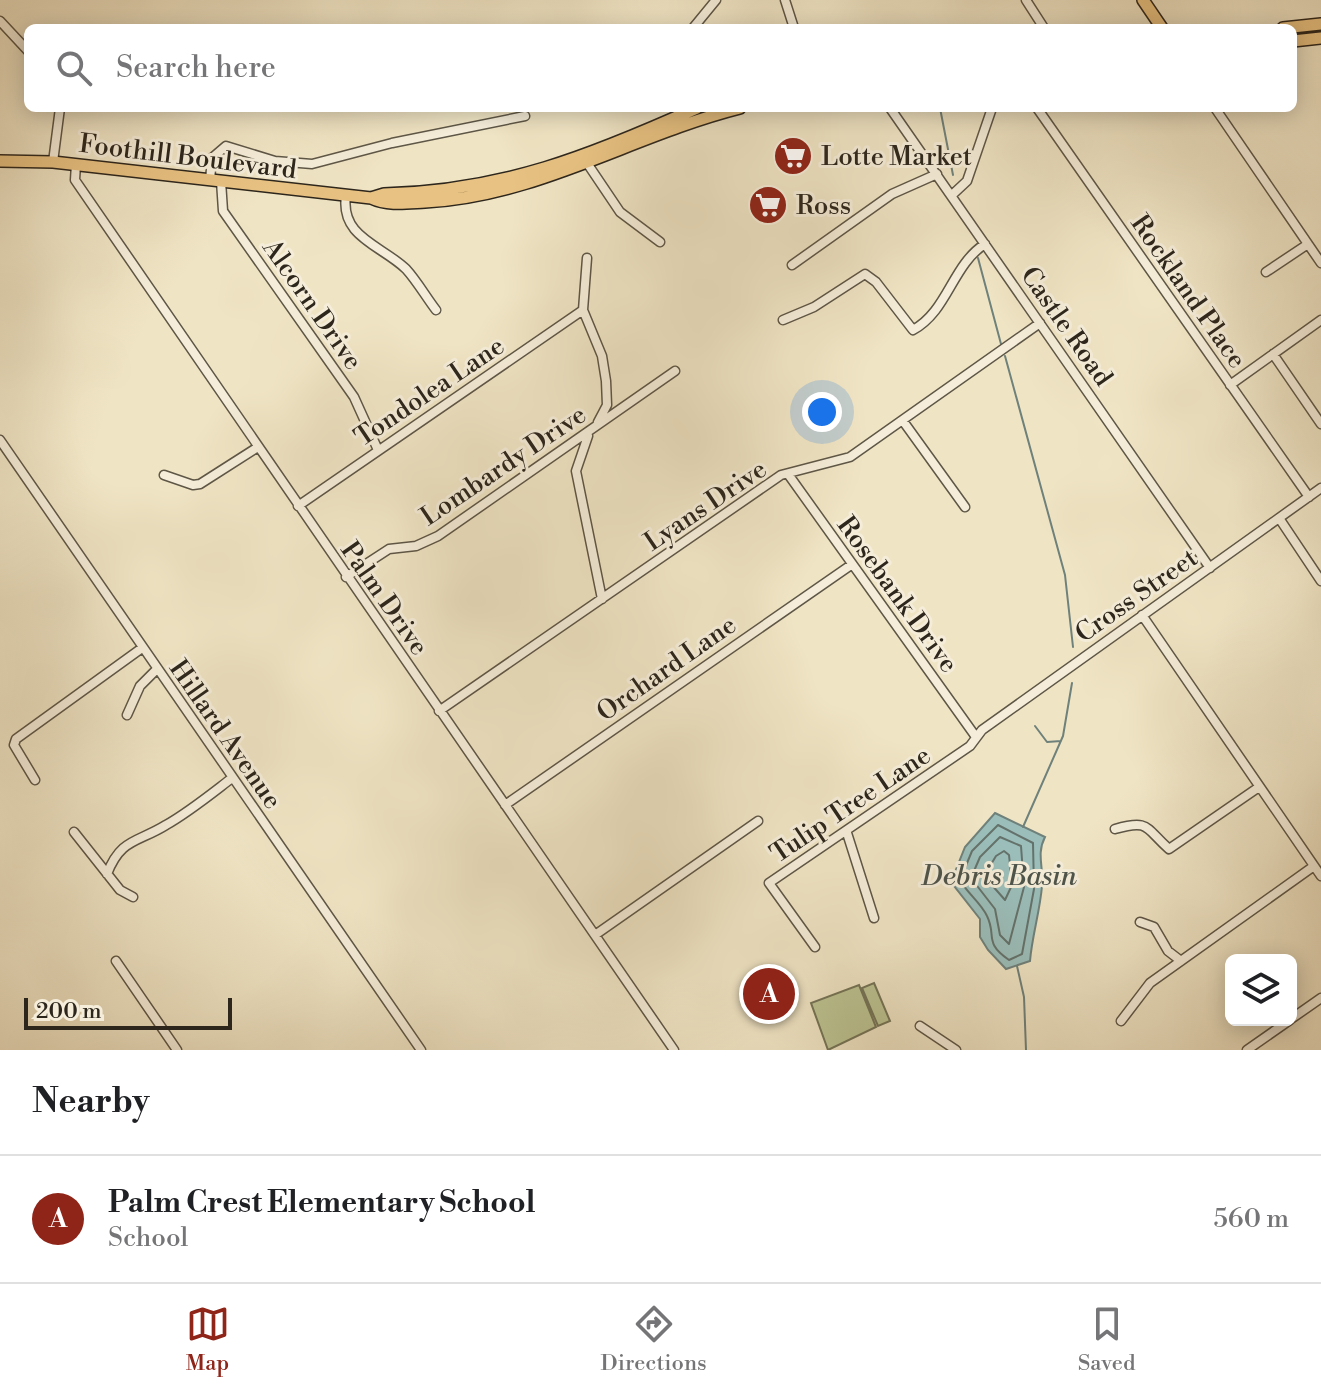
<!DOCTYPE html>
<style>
body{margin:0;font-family:"Libre Bodoni",serif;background:#f2f2f2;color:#202124}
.controls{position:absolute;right:24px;bottom:24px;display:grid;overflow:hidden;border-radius:12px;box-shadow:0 4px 20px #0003}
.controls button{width:72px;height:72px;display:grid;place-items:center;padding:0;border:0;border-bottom:2px solid #e0e0e0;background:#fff;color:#202124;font:40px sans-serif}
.scale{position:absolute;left:24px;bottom:20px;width:208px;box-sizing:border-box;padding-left:8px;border:4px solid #2d261c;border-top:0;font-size:22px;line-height:28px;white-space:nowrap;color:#2d261c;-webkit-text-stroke:6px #f5edd9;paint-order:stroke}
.you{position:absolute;left:822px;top:412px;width:28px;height:28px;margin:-20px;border:6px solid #fff;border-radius:50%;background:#1a73e8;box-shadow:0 0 0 12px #1a73e833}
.badge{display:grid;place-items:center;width:52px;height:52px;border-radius:50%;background:#8f2418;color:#fff;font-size:26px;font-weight:700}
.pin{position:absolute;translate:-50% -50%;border:4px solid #fff;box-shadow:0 2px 8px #0006}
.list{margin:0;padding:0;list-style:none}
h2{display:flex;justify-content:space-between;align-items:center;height:104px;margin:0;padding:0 32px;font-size:34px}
h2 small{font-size:26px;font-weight:400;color:#757577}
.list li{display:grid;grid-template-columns:52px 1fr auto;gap:24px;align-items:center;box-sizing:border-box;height:128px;padding:0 32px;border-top:2px solid #e0e0e0}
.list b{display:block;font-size:30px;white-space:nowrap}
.list p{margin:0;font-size:26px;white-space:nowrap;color:#757577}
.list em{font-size:26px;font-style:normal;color:#757577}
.icon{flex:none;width:44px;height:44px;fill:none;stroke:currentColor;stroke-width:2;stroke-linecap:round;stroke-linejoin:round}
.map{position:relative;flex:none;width:1321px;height:1050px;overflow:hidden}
.search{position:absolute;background:#fff;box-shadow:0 4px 20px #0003;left:24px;right:24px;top:24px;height:88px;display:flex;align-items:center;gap:20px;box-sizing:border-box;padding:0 28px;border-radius:12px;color:#757577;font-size:30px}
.sheet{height:232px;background:#fff}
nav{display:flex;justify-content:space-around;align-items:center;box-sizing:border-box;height:112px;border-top:2px solid #e0e0e0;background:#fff;font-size:22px;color:#757577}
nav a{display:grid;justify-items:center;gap:4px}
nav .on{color:#8f2418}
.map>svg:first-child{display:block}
.green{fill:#bcc392;stroke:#747457;stroke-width:2}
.water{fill:#9bbeba;stroke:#6f817b;stroke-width:2}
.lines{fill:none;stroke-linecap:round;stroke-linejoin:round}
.shore{stroke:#64726b;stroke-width:2}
.stream{stroke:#6f817b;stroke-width:2}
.minor-casing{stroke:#5e5646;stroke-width:11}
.major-casing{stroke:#2d261c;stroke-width:14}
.minor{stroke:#f5edd9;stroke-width:8}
.major{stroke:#e8c282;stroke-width:11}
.labels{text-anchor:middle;stroke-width:6;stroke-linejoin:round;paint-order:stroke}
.street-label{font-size:26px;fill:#2d261c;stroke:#f5edd9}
.poi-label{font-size:26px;fill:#2d261c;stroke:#f5edd9;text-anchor:start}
.water-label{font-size:28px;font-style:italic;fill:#4e544b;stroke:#f5edd9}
</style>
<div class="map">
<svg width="1321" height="1050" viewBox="0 0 1321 1050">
<rect width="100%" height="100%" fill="#efe4c4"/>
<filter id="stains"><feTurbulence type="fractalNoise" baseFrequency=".0025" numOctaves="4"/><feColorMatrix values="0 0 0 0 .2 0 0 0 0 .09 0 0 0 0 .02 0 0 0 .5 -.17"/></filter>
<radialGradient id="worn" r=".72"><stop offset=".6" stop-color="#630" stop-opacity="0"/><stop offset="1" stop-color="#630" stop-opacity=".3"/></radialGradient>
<path class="green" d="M874,983L890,1021L878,1026L862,988Z
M859,985L876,1027L828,1050L811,1003Z"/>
<path class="water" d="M995,813L1045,837C1036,854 1044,868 1042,886C1040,911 1032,936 1030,961L1006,969L988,950L980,937V919L951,882L965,847Z"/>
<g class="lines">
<path class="shore" d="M998,825L1033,843L1034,889L1022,954L1009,960C983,942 997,936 987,916C981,903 967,893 960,880L972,851Z
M1000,837L1021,846L1024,887L1009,944L1000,935L995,909L971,878L980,857Z
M1004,851L1009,855L1012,885L1005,900L984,876L996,856Z"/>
<path class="stream" d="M940,108L953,175
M978,258L1001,344
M1005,356L1065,575L1073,647
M1035,726L1047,742L1061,741
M1023,827L1063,736L1072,683
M1017,966L1024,997L1026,1050"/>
<g class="minor-casing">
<path id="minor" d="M785,0L794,28
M1026,0L1044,28
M0,21L28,51
M693,28L716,0
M890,108L1210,568
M1037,108L1309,497
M1215,108L1321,263
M585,160L620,212L660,242
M53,162L60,108
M76,164L75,180L674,1050
M210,180L212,158L226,146L275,161L312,164L392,143L525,116
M221,181L223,211L354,397L378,450
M952,195L967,181L992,108
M346,196C340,237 381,245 406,269C417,281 426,297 436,310
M587,258L583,310L602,356L606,381L607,405L598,422
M792,265L892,194L937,174
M1266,272L1308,244
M783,320L814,307L865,274L876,282L913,330C948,311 952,265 985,244
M1273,354L1321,424
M1230,385L1321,320
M903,421L965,507
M588,436L576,471L602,599
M0,440L421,1050
M788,474L976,737
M164,475L193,485L200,484L258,447
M298,506L583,310
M1279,518L1321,581
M346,577L389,549L416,546L438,536L675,371
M1142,615L1321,876
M439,711L781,475L850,457L1040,323
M127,715L140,686L157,669
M35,780L14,745L16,739L142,648
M505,805L851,565
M1115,829C1150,819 1145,828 1169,849L1259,787
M74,832L120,890L133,897
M847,833L874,918
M107,874C121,838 137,843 166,825C189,812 211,794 232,778
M1140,922L1154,927L1168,951L1181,961
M595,935L758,821
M815,947L769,883L970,746L982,730L1321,488
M116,961L177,1050
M1291,1019L1321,998
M1121,1021L1150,983L1314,866
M920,1026L956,1050
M1247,1050L1290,1020"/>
</g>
<g class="major-casing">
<path id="major" d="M1143,0L1162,28
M1283,28L1321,24
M1293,41L1321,38
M0,161L53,162L371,198C388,206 407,203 425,202C538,196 633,135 740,108
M371,198L384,194C503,191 590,156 697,108"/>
</g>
<use href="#minor" class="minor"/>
<use href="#major" class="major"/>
</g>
<defs>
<g id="supermarket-disc" transform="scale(2)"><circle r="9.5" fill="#8f2418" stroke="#f5edd9"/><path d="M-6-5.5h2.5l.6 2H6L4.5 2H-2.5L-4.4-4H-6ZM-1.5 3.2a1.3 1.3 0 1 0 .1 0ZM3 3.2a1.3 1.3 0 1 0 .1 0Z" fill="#fff"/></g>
</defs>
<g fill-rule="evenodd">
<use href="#supermarket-disc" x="793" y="156"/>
<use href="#supermarket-disc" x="768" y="205"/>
</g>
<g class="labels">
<g class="street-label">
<text transform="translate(188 156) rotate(7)" y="9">Foothill Boulevard</text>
<text transform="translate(1189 291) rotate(55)" y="9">Rockland Place</text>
<text transform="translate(313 304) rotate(55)" y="9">Alcorn Drive</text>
<text transform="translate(1067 326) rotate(55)" y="9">Castle Road</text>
<text transform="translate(429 391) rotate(-34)" y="9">Tondolea Lane</text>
<text transform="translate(503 465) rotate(-34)" y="9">Lombardy Drive</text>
<text transform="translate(705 505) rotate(-34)" y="9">Lyans Drive</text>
<text transform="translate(898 594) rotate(54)" y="9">Rosebank Drive</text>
<text transform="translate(1136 595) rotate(-35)" y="9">Cross Street</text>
<text transform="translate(385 598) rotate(55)" y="9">Palm Drive</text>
<text transform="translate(666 668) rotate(-35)" y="9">Orchard Lane</text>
<text transform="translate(226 734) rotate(55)" y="9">Hillard Avenue</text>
<text transform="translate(850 804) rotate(-34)" y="9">Tulip Tree Lane</text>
</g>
<g class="poi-label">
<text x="821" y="165">Lotte Market</text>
<text x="796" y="214">Ross</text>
</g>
<g class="water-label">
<text x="999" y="885">Debris Basin</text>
</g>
</g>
<rect width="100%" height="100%" filter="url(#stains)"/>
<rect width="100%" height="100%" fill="url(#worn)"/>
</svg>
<div class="controls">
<button><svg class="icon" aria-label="layers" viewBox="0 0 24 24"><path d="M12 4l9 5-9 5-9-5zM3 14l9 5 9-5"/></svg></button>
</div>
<div class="scale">200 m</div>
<div class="you"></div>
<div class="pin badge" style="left:769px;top:994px">A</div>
<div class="search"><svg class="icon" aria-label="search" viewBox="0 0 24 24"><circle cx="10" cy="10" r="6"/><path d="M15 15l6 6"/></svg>Search here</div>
</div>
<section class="sheet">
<h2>Nearby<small></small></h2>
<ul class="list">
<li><span class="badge">A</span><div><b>Palm Crest Elementary School</b><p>School</p></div><em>560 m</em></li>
</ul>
</section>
<nav>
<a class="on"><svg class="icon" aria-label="map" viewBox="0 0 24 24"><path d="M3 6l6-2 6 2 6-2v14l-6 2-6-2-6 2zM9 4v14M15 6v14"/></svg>Map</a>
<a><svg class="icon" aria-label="directions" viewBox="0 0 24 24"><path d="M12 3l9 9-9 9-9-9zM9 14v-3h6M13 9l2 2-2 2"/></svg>Directions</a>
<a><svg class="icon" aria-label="saved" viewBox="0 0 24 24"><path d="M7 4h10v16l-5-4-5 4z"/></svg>Saved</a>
</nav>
